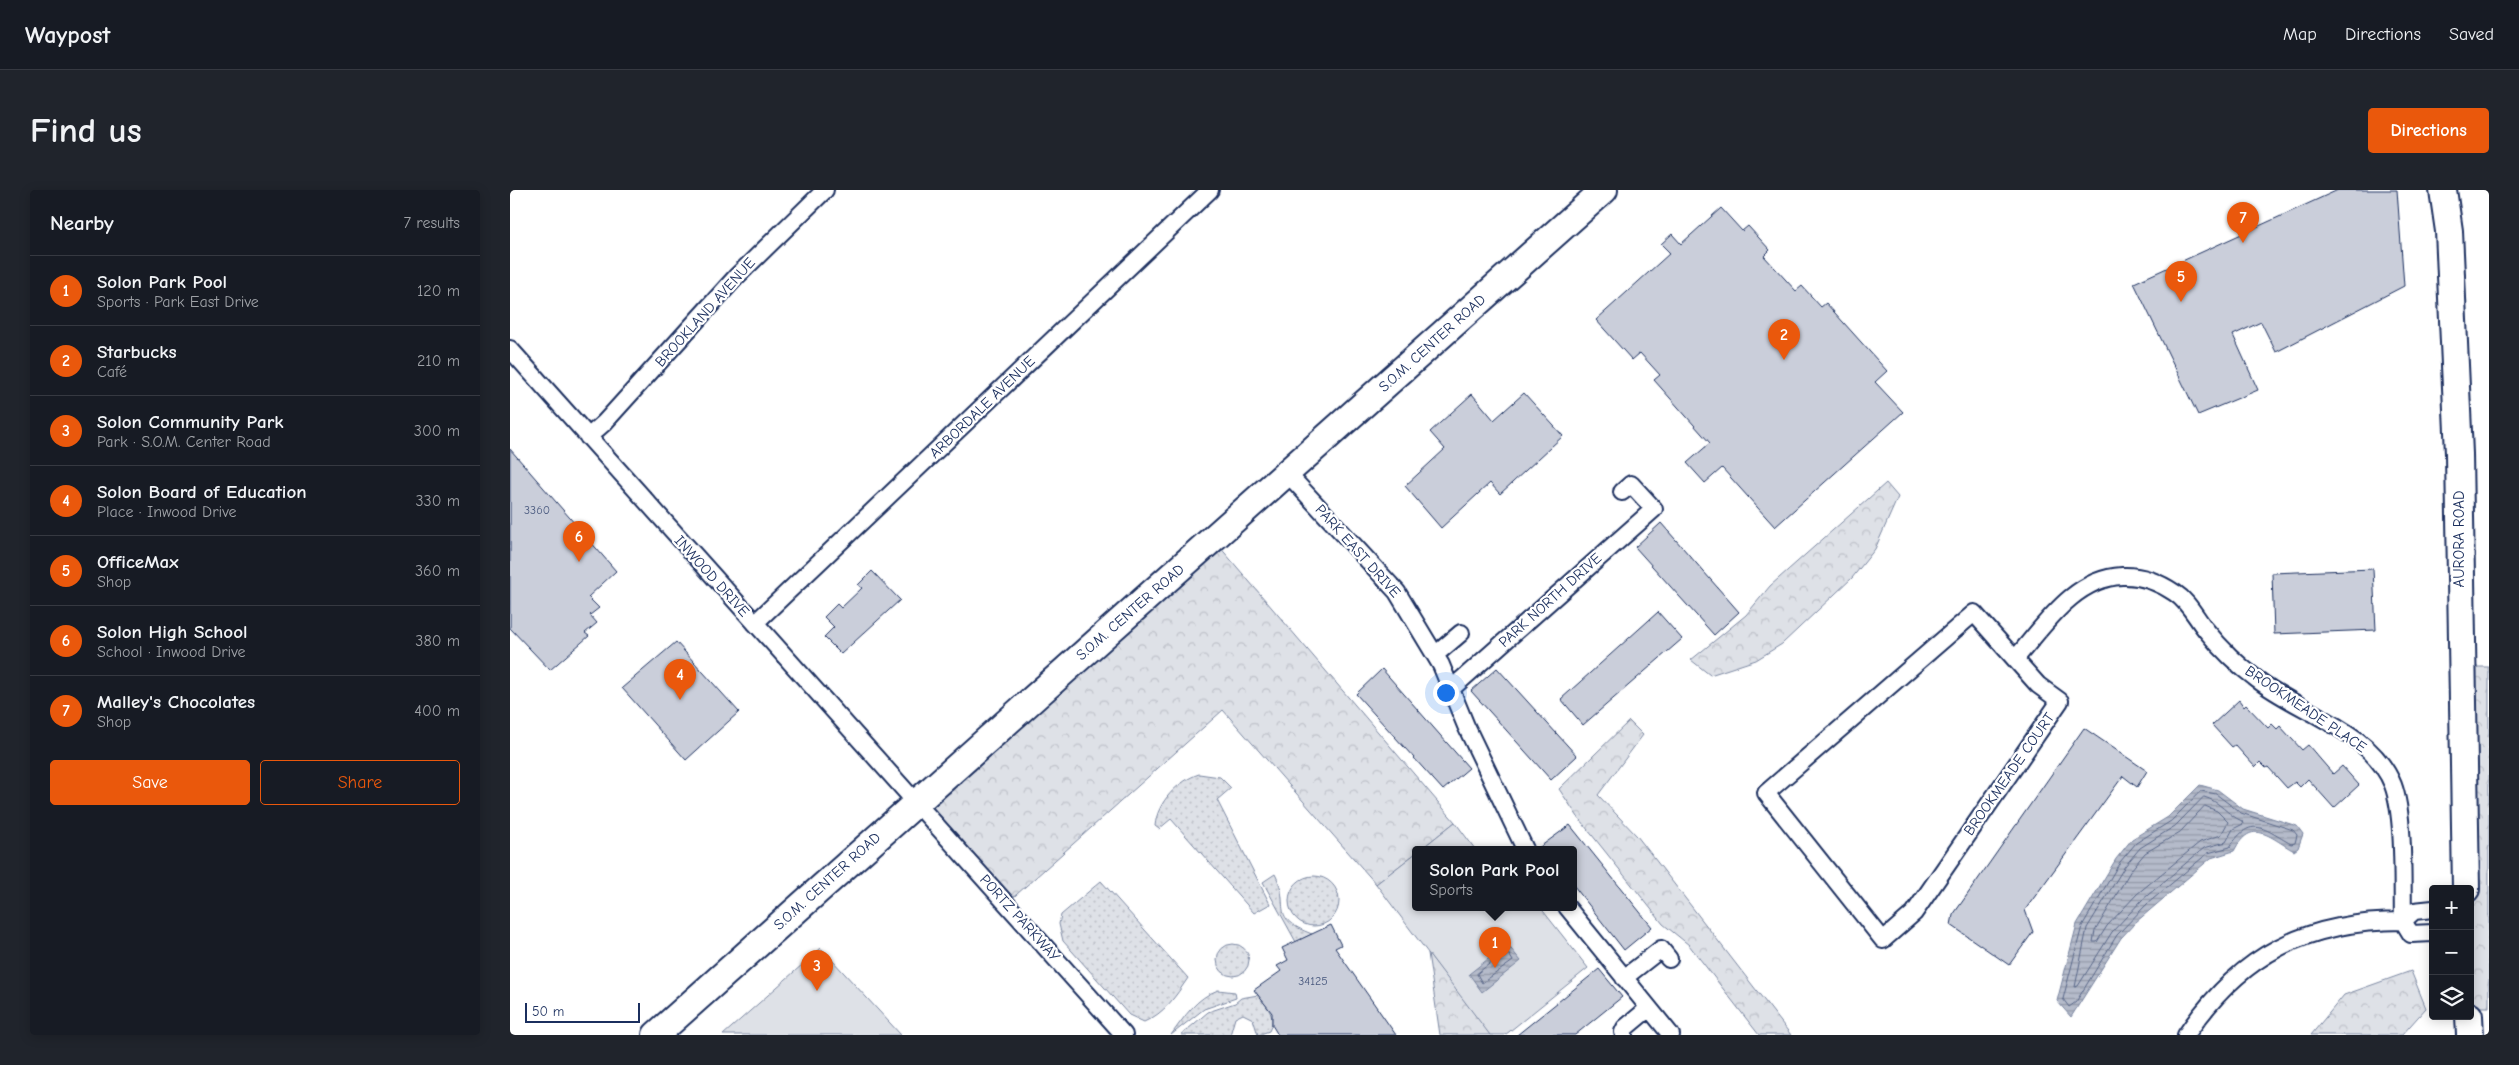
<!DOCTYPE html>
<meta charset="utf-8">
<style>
body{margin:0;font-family:"Comic Neue",sans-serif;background:#20242c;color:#f1f3f6}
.controls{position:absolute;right:15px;bottom:15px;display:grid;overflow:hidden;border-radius:5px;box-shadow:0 2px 12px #0003}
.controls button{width:45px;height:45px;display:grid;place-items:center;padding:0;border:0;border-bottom:1px solid #363941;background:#171b24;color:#f1f3f6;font:25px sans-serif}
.scale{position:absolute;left:15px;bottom:12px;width:115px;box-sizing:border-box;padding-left:5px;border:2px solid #1b2f5e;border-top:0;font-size:14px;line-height:18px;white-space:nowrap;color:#1b2f5e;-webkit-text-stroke:4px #fff;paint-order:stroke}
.you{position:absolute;left:935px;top:502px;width:18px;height:18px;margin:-12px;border:4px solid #fff;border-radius:50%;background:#1a73e8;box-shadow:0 0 0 8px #1a73e833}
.badge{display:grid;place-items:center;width:32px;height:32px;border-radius:50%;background:#ea580c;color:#fff;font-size:16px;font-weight:700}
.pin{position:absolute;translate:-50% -41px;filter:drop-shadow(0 1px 2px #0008)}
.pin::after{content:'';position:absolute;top:26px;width:18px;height:15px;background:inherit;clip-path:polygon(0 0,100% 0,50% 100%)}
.popup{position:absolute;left:902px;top:656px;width:165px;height:65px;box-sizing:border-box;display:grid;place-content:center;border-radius:5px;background:#171b24;filter:drop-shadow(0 1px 4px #0005);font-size:16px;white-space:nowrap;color:#9ea1a6}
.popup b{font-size:19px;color:#f1f3f6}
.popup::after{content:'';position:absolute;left:50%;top:100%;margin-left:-10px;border:10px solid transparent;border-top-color:#171b24}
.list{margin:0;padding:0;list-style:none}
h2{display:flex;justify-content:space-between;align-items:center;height:65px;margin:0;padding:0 20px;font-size:21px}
h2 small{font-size:16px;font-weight:400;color:#9ea1a6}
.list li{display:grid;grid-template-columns:32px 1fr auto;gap:15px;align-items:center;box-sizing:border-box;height:70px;padding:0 20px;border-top:1px solid #363941}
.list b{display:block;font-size:19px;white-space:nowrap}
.list p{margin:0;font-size:16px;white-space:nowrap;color:#9ea1a6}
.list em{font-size:16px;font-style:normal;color:#9ea1a6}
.actions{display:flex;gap:10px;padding:15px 20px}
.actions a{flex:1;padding:11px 0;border:1px solid #ea580c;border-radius:5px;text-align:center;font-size:18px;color:#ea580c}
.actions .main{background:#ea580c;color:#fff}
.icon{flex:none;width:28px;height:28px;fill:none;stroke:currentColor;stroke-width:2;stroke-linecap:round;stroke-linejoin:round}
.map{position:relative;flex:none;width:1979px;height:845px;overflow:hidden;border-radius:5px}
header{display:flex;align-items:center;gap:30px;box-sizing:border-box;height:70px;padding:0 25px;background:#171b24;border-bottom:1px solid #363941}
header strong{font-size:24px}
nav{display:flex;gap:28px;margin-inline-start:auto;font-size:18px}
.intro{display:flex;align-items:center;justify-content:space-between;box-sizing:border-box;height:120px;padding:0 30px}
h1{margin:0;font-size:35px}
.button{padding:12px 22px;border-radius:5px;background:#ea580c;color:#fff;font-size:18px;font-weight:700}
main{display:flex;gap:30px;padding:0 30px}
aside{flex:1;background:#171b24;border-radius:5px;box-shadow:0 2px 12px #0003}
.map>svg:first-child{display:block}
.grass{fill:url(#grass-dots);stroke:#7c88a2}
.forest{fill:url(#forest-crowns);stroke:#7c88a2}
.park{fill:#dee1e7;stroke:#7c88a2}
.water{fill:url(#water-rules);stroke:#77839f}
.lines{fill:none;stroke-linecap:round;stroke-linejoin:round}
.shore{stroke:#596789;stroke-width:1}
.building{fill:#caceda;stroke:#1b2f5e}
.minor-casing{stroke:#1b2f5e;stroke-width:20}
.primary-casing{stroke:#1b2f5e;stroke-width:30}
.minor{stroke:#fff;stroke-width:16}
.primary{stroke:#fff;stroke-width:26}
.labels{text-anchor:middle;stroke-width:4.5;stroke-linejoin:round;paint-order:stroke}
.number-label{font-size:12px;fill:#47577d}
.street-label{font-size:15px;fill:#1b2f5e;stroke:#fff}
</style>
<header>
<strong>Waypost</strong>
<nav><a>Map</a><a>Directions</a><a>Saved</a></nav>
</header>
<div class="intro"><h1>Find us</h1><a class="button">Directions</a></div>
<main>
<aside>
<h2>Nearby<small>7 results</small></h2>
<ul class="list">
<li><span class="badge">1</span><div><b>Solon Park Pool</b><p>Sports · Park East Drive</p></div><em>120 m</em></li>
<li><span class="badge">2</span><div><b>Starbucks</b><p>Café</p></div><em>210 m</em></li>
<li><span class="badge">3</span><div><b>Solon Community Park</b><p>Park · S.O.M. Center Road</p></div><em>300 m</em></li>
<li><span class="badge">4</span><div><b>Solon Board of Education</b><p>Place · Inwood Drive</p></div><em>330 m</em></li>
<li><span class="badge">5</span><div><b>OfficeMax</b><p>Shop</p></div><em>360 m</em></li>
<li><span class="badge">6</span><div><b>Solon High School</b><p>School · Inwood Drive</p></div><em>380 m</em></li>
<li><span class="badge">7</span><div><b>Malley's Chocolates</b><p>Shop</p></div><em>400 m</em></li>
</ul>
<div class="actions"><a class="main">Save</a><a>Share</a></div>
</aside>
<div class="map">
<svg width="1979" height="845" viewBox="0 0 1979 845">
<defs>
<pattern id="grass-dots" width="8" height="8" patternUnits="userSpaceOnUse" patternTransform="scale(1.25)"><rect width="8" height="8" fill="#dee1e7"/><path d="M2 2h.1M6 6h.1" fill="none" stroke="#bec1c9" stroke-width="1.8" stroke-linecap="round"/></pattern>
<pattern id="forest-crowns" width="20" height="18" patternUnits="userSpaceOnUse" patternTransform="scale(1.25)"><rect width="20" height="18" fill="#dee1e7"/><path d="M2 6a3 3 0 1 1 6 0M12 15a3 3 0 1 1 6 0" fill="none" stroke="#bec1c9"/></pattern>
<pattern id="water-rules" width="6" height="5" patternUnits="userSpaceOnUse" patternTransform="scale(1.25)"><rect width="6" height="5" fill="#b5bbca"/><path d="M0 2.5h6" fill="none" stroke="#9298a7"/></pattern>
</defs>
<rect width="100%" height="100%" fill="#fff"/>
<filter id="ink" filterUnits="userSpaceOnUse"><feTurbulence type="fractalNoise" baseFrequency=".02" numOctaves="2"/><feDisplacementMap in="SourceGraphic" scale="10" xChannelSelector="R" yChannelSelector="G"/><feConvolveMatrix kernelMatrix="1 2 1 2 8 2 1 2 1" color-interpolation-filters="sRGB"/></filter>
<g filter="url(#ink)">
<path class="grass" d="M689,584L710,587L721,598L707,610L760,714L744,723L661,629L649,639L645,636C647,612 668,591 689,584Z
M765,684C782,717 757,727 802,744L786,752L753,692Z
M779 711a25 25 0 1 1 50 0a25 25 0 1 1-50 0Z
M591,691L678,788C665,807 655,823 634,832L619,825L553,751L549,734L551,725Z
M707 770a16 16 0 1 1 32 0a16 16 0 1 1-32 0Z
M708,800L725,802L726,808L694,819L661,845C675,826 686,808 708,800Z
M748,805C757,817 767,826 759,841L748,845L743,829L733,824L725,828L720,845H671L698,822L725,813L731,808Z"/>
<path class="forest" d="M1376,293L1388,307L1365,359L1342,388L1272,454L1246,470L1200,485L1181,470L1236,425L1260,396Z
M703,349L945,632L911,659H906V663L866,694L713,520L497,713L406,611Z
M1951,477H1979V817H1960V699Z
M1119,531L1133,545L1088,605L1127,646L1281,845H1249L1179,755L1153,734L1070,630L1049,599Z
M918,763L983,845H930Z
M1901,781L1916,818L1892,845H1801L1834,805Z"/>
<path class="park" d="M945,632L965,659H911Z
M906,663V717H1030L1078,778L995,845H980L866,694Z
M311,758L391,845H213Z"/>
<path class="water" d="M1690,595L1708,600L1733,619L1787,636L1793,644L1788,658L1784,661C1759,647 1742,627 1724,661L1701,668L1626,732L1611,748L1561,827L1547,811L1567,734L1606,669L1622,649L1658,627Z
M997,754L1011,771L972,802L959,784Z"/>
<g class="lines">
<path class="shore" d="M1691,601L1706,604L1731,623L1783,640L1787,645L1785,653L1781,654C1754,639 1741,624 1720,657L1698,663L1637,714L1607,745L1566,812L1559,817L1553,809L1572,736L1610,672L1626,653L1661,631Z
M1694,607C1710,611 1717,625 1732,631L1733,634L1723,639L1716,652L1694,658L1632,710L1602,742L1568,796L1565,797L1577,738L1615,676L1630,658L1665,636Z
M1695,616L1707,621L1718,632L1711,645L1690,652L1627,704L1597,736L1587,752H1583L1585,741L1621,680L1635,663L1670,642Z
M995,762L998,763L1003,771L972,793L967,784Z"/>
</g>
<path class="building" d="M1828,0H1887L1894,96L1766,162L1751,132L1723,145L1748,200L1688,225L1624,93Z
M1211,18L1232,41L1238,36L1260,60L1254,66L1286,101L1292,96L1311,117L1316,113L1377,181L1365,192L1393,222L1265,337L1212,278L1195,293L1177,273L1200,253L1144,190L1150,185L1130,163L1122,170L1086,130L1160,63L1151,54L1162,44L1171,54Z
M1014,203L1053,246L990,304L980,293L931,338L895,296L935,259L920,242L962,204L984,230Z
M0,259L106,381L78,407L89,418L80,425L87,433L75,443L79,446L40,480L0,438Z
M1151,333L1229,422L1204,445L1125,357Z
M1863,379L1866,440L1764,444L1762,383Z
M362,381L390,410L331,464L314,447L324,437L314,427L327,414L331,418L352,398L348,395Z
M1148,422L1172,449L1073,535L1051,509Z
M166,452L229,522L176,570L112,498Z
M987,478L1067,566L1041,590L961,501Z
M872,479L959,578L933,600L846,504Z
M1729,510L1734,517L1736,515L1758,538L1762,534L1767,539L1770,536L1792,560L1798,555L1823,584L1832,576L1849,595L1824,618L1798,589L1790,597L1785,592L1777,598L1758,577L1756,578L1750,572L1745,577L1725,555L1722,557L1702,535Z
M1574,538L1637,581L1627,597L1613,586L1515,720L1523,742L1499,775L1441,735L1443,725Z
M1060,635L1142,737L1114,760L1064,696V659H1027Z
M821,735L831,755L825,758L886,845H768L762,835V823L744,800L771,781L767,776L778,770L772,758Z
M1089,779L1112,807L1065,845H1007Z"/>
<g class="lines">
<g class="minor-casing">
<path id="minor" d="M0,159L614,845
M78,247L94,233L226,87L315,0
M777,283L887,402L931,475L956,536L1015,659
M1464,423L1528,495L1550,511L1404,723L1373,750L1256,603Z
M245,433L700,0
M925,465L951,443
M1505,469C1534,436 1564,388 1612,386C1632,385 1649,392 1665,403C1679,412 1686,428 1696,440C1711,459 1729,476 1748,490C1792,524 1861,540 1883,595C1895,627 1892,695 1893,731C1796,731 1731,764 1676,845
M941,499L1144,319L1121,294L1112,302
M1057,717L1161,845
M1923,719L1904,721L1893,731L1901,744L1923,743
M1114,788L1151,759L1159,769
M1114,845L1113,842L1115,838L1139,818"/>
</g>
<g class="primary-casing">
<path id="primary" d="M1933,0L1939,41L1949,264L1956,699
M1959,826L1960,845
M146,845L1094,0"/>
</g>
<use href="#minor" class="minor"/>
<use href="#primary" class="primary"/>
</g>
</g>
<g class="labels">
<g class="number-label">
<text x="27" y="324">3360</text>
<text x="803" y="795">34125</text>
</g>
<g class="street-label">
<text transform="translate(195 122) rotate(-48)" y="5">BROOKLAND AVENUE</text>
<text transform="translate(922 153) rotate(-42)" y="5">S.O.M. CENTER ROAD</text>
<text transform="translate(472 217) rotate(-44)" y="5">ARBORDALE AVENUE</text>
<text transform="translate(1949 349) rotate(-90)" y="5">AURORA ROAD</text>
<text transform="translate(848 361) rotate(48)" y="5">PARK EAST DRIVE</text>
<text transform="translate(202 386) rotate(48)" y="5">INWOOD DRIVE</text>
<text transform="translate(1040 410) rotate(-42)" y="5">PARK NORTH DRIVE</text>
<text transform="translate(620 422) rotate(-41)" y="5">S.O.M. CENTER ROAD</text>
<text transform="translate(1796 519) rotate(34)" y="5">BROOKMEADE PLACE</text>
<text transform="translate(1499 584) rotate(-55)" y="5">BROOKMEADE COURT</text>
<text transform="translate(317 691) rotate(-42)" y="5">S.O.M. CENTER ROAD</text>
<text transform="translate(510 728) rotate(48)" y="5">PORTZ PARKWAY</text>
</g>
</g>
</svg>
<div class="controls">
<button>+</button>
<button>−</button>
<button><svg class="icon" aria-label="layers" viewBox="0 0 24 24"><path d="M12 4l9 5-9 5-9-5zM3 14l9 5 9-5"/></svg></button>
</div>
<div class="scale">50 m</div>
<div class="you"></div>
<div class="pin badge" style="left:985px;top:778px">1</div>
<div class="popup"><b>Solon Park Pool</b>Sports</div>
<div class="pin badge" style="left:1274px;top:170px">2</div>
<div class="pin badge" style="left:307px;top:801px">3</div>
<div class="pin badge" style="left:170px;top:510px">4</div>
<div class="pin badge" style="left:1671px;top:112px">5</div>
<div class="pin badge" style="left:69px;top:372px">6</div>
<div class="pin badge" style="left:1733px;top:53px">7</div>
</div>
</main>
